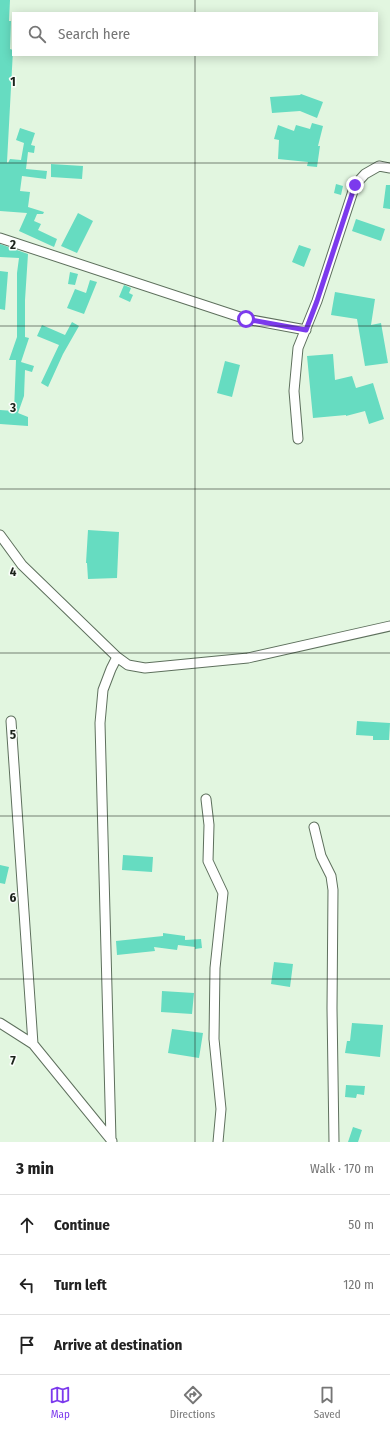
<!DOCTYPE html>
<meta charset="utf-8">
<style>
body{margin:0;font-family:"Fira Sans Condensed",sans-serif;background:#f2f2f2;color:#222}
.stop{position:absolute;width:12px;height:12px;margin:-9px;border:3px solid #7c3aed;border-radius:50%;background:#fff}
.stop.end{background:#7c3aed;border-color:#fff;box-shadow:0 1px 4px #0008}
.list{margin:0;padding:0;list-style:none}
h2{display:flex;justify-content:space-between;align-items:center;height:52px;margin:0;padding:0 16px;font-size:17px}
h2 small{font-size:13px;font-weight:400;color:#767676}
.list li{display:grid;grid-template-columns:26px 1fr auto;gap:12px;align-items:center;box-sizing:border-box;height:60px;padding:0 16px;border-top:1px solid #e0e0e0}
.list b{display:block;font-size:15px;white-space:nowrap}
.list em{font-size:13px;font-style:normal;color:#767676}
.icon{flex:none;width:22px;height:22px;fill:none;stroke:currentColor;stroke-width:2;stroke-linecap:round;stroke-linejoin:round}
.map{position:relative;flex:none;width:390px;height:1142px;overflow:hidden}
.search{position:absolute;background:#fff;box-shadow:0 2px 10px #0003;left:12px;right:12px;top:12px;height:44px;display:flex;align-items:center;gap:10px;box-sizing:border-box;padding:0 14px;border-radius:0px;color:#767676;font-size:15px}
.sheet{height:232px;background:#fff}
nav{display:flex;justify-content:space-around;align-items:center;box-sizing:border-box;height:56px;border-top:1px solid #e0e0e0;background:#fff;font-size:11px;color:#767676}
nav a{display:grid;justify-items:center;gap:2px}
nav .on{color:#7c3aed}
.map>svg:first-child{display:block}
.building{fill:#66dcc1}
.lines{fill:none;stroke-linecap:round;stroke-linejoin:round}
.minor-casing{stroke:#5e705d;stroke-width:11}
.minor{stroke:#fff;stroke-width:9}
.route{stroke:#7c3aed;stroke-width:5}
.grid{fill:none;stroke:#1b221a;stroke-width:1;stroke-opacity:0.55}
.grid-label{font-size:13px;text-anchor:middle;font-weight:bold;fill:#1b221a;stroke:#fafefa;stroke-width:3;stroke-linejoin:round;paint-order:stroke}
</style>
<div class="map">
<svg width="390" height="1142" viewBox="0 0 390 1142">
<rect width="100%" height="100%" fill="#e2f6e0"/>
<path class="building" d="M0,0H10L9,21H11L10,49L13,50L7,162L8,163L10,159L21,160L24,143L16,140L20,128L35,133L31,145L35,146L34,153L28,152L26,169L47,171L46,179L22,176L20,191L30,192L28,207L44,212L43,214H37L34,221L41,224L38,230L57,239L54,247L19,231L27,213L0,211Z
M301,94L323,102L317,118L300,111L272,113L270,97L300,95Z
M312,123L323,126L318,146H320L317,167L307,166L308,162L278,159L279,140L274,139L278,125L294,131L296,125L310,129Z
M51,164L83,166L82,179L51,177Z
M336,184L343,186L341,195L334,193Z
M386,185H390V209L383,208Z
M78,213L93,221L77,253L61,246Z
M356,219L385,229L381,241L352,231Z
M0,244L28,254L25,300V337L29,338L21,362L34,366L32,372L25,370L24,396L18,413L28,417V426L0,424V410L14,411L16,360H9L17,337V273L19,258L0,257Z
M299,245L311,249L304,267L292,262Z
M0,271L8,272L5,310L0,309Z
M70,272L78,274L75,285L68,284Z
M90,280L97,282L84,314L67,308L75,289L86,293Z
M124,285L131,288L129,293L133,295L130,302L119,297Z
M335,292L375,299L371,325L381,323L388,363L365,366L357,319L331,315Z
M72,322L79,326L63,354L48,387L41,383L59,345L37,336L42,325L65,335Z
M333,354L335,380L352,376L356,388L373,383L384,419L369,424L365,411L346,416V415L313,418L307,356Z
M225,361L240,365L232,397L217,393Z
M88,530L119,532L117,578L88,579L87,563H86Z
M357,721L390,723L389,740H373V736L356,735Z
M123,855L153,857L152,872L122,870Z
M0,865L9,867L5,884L0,883Z
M163,933L185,936V940L201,939L202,948L195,949V947L178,945L177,950L154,947L155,951L117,955L116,941L163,936Z
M274,962L293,964L290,987L271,984Z
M162,991L194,993L192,1014L161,1012Z
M352,1023L383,1025L380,1057L345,1053L347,1041H350Z
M172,1029L203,1033L199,1058L168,1053Z
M346,1085L365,1086L364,1095L357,1094L356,1098L345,1097Z
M353,1127L362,1130L358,1142H348Z"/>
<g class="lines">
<g class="minor-casing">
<path id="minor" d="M0,238L246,319L306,330
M298,439L294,391L298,348L317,301L355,185L365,174L379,166L390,168
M0,535L22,565L117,657L128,665L145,668L248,658L390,626
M11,721L33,1044
M206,799L209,825L208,861L223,893L215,968L214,1039L221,1109L218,1142
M314,827L321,856L331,876L333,890L332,1008L334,1142
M0,1023L33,1044L112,1141
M111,1140L100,723L103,690L111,669L117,657"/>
</g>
<use href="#minor" class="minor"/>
</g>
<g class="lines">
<path class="route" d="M246,319L306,330L317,301L355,185"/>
</g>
<path class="grid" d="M195,0V13M195,55V1142M0,163H390M0,326H390M0,489H390M0,653H390M0,816H390M0,979H390"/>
<g class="grid-label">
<text x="13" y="86">1</text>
<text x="13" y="249">2</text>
<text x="13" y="412">3</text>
<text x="13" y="576">4</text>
<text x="13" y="739">5</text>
<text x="13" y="902">6</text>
<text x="13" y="1065">7</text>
</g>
</svg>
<div class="stop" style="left:246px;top:319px"></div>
<div class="stop end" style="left:355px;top:185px"></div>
<div class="search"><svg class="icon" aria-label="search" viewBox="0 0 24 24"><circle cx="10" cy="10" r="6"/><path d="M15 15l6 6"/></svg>Search here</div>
</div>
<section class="sheet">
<h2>3 min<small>Walk · 170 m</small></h2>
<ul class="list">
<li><svg class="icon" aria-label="ahead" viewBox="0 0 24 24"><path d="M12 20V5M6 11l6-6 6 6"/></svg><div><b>Continue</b></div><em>50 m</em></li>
<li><svg class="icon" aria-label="left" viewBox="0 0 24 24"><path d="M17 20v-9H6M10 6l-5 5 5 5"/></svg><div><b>Turn left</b></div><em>120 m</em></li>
<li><svg class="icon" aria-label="arrive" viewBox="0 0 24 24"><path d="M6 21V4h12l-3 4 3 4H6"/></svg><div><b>Arrive at destination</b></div></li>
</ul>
</section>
<nav>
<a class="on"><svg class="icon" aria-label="map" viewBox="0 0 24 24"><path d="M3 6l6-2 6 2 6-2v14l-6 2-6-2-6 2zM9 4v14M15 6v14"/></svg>Map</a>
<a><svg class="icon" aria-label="directions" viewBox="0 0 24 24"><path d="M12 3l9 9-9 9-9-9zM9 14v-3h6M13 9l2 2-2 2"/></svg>Directions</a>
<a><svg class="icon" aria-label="saved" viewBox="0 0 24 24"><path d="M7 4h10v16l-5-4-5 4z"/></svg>Saved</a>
</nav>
